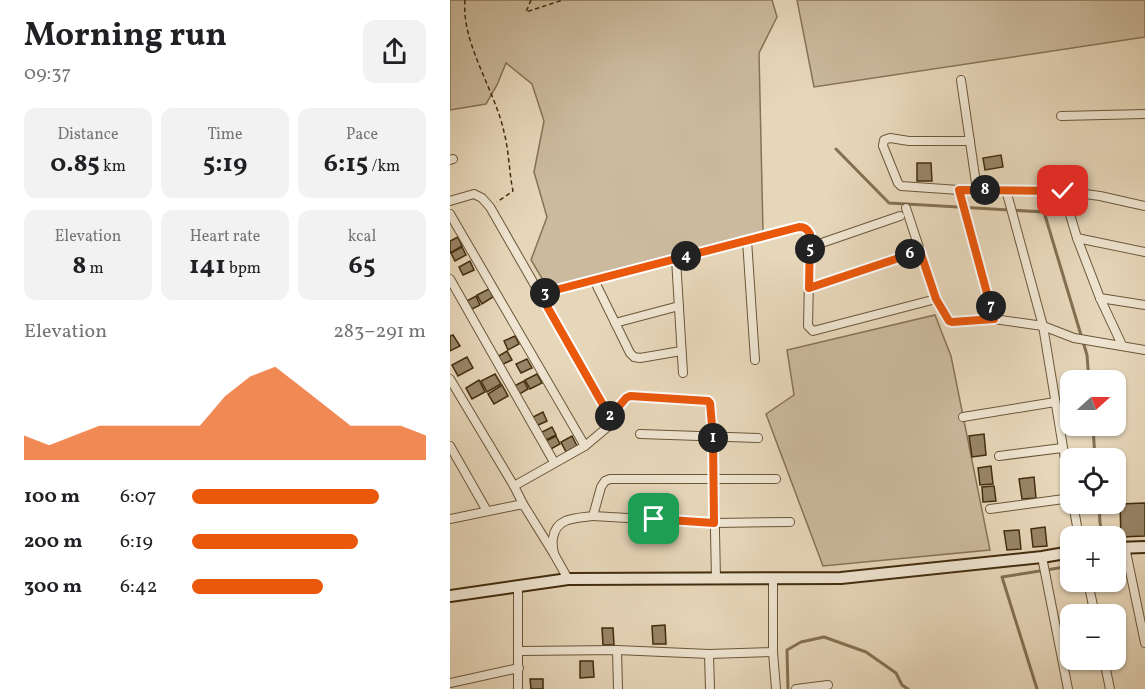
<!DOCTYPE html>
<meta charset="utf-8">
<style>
:root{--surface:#fff;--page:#f2f2f2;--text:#202124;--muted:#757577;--accent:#ea580c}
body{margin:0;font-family:Vollkorn,serif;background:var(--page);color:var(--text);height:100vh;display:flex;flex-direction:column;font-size:22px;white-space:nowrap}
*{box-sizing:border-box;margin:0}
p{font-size:20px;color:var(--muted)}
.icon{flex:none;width:33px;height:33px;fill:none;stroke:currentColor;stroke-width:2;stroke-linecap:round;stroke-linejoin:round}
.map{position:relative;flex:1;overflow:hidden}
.panel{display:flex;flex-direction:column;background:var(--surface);width:450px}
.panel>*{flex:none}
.needle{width:39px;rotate:69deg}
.fabs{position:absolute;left:610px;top:370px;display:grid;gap:12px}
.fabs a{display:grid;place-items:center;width:66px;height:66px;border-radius:12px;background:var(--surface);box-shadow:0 2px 4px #0004;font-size:30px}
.pin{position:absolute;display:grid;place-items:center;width:51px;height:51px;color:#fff;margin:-26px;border-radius:12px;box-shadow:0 3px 9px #0006}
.km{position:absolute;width:30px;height:30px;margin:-15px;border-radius:50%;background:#222;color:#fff;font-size:16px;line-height:30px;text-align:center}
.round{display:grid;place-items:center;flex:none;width:63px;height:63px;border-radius:12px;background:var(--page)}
.headline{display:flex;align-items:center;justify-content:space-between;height:102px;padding:0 24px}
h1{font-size:33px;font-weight:700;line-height:45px}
.stats{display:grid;grid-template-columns:repeat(3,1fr);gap:9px;height:102px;padding:6px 24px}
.stats div{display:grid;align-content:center;border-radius:12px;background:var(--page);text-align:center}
.stats b{font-size:26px;font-weight:700}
.stats small{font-size:16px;font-weight:400}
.stats p{font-size:16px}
.chart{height:168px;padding:12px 24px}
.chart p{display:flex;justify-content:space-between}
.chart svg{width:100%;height:108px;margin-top:6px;fill:var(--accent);opacity:.7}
ul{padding:0 24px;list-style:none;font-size:20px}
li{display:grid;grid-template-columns:96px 72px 1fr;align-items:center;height:45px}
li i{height:15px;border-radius:8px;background:var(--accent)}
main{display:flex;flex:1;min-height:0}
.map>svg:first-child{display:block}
.green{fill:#cbba9d;stroke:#867355;stroke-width:1.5}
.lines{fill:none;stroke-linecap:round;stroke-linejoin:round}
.stream{stroke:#837051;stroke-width:3}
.building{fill:#988567;stroke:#422c0d;stroke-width:1.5}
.minor-casing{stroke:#6b5738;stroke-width:10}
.secondary-casing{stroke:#422c0d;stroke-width:14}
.path{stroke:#422c0d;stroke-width:1.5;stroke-dasharray:4.5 3;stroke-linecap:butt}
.minor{stroke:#efe5d2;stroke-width:8}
.secondary{stroke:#efe5d2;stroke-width:10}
.route-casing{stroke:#fff;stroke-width:12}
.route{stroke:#ea580c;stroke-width:8}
</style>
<main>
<section class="panel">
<div class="headline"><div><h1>Morning run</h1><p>09:37</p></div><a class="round"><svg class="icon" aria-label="share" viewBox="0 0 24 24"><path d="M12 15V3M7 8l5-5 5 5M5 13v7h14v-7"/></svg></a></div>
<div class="stats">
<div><p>Distance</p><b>0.85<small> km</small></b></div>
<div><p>Time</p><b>5:19</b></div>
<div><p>Pace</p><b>6:15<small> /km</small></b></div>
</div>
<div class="stats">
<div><p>Elevation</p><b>8<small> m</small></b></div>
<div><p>Heart rate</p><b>141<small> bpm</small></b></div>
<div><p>kcal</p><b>65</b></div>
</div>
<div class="chart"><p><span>Elevation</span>283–291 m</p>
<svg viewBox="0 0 160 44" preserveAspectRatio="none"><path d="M0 44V34L10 38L20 34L30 30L40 30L50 30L60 30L70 30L80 18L90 10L100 6L110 14L120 22L130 30L140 30L150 30L160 34V44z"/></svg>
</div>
<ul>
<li><b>100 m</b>6:07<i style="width:80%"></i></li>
<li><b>200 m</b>6:19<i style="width:71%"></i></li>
<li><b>300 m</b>6:42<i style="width:56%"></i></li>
</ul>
</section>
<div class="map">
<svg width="695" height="689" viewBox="0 0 695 689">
<rect width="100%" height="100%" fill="#e7d7ba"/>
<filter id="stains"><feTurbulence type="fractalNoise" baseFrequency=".00333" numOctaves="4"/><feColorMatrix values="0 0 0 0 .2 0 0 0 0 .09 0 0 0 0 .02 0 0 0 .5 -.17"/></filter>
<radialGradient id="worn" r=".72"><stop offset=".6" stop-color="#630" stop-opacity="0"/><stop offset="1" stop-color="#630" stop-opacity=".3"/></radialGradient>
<!-- green -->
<g class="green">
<polygon points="0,0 322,0 327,17 309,53 313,231 97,287 81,260 97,217 84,172 94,121 82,84 56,63 47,85 36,104 0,110"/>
<polygon points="347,0 695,0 695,37 364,87"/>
<polygon points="485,315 501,356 540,550 373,566 316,414 344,395 337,350"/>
</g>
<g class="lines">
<!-- stream -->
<g class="stream">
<polyline points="386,149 439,203 594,212 637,355 639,381"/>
<polyline points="643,426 645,459"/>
<polyline points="649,504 650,523 653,537"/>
<polyline points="338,689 337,650 351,642 374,637 416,652 446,673 452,685 458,689"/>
<polyline points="587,689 552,577 621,566"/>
</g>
</g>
<!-- building -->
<g class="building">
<polygon points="551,155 553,167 535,170 533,158"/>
<polygon points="467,163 481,163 482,181 467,181"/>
<polygon points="8,237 12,246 0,253 0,241"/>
<polygon points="12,247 16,255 5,261 1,253"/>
<polygon points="20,261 24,270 13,275 9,267"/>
<polygon points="39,289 43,297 32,304 27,295"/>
<polygon points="26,296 30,305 20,310 15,302"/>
<polygon points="3,335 10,346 0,351 0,336"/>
<polygon points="65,336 69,344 58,350 54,341"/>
<polygon points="57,351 62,360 51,365 47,357"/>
<polygon points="17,357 23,368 8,376 2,365"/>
<polygon points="77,359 82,368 71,373 66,364"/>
<polygon points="45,374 51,384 37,392 31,381"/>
<polygon points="87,374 92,383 80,389 75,380"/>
<polygon points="29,380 35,392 22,399 16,388"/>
<polygon points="74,381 78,389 68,395 64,386"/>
<polygon points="52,385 58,396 44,404 38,394"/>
<polygon points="93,412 97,421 86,426 81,418"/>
<polygon points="102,427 106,435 94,441 90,433"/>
<polygon points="534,434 536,455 522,457 519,436"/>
<polygon points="106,436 110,444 99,450 94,442"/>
<polygon points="122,436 127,446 116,452 111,442"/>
<polygon points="541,466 543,484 530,485 528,468"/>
<polygon points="584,477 586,498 572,499 569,479"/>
<polygon points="544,486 546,501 533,502 532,487"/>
<polygon points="695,503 695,536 671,537 670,504"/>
<polygon points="595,527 597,546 583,547 581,529"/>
<polygon points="569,530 571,549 557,550 554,531"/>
<polygon points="215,625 216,644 203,644 202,626"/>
<polygon points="152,628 163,628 164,645 153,645"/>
<polygon points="130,661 143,661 144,677 130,678"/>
<polygon points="80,679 93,679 93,689 81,689"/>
</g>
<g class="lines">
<defs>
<g id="minor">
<polyline points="511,80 527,190"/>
<polyline points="611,116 695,114"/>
<polyline points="520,141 459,141 440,138 434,140 433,146 448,183 451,186 509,190 613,191 627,238 650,298 672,345"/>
<polyline points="0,160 3,159"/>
<polyline points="509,190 544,319"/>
<polyline points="556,190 593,326 621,496"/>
<polyline points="613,191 650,196 695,206"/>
<polyline points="0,201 24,194 32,198 40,207 162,420 160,425 135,446 64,486 73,504"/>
<polyline points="456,208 486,299"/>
<polyline points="0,214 135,446"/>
<polyline points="627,238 695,252"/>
<polyline points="297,240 305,360"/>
<polyline points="360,247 450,216"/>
<polyline points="226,259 233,373"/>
<polyline points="0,279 104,462"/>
<polyline points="144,280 180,353 184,357 190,358 231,351"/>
<polyline points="359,288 470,251"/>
<path d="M90 294 349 227C355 227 357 229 360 234L358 326 363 331 486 299 497 319 502 322 544 319 593 326 624 338 695 350"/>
<polyline points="650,298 695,305"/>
<polyline points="165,323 229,306"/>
<polyline points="0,379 64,486"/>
<polyline points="160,417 176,398 180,396 258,401 259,403 263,437 266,579"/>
<polyline points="513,417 605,402"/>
<polyline points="190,434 308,438"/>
<polyline points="0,446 37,511"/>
<polyline points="549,456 612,448"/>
<polyline points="623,504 629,537"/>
<polyline points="540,509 621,498"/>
<polyline points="143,516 264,523 340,522"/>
<polyline points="0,519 73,504 104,554 118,579"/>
<polyline points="675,547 695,643"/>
<path d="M104 554C103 549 102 543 103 538 106 517 127 518 143 516L151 487 155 481 160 479H326"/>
<polyline points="592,557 618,689"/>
<polyline points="638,582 645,615"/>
<polyline points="167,650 168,689"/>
<polyline points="69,651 167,650 259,654 323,652 323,579"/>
<polyline points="323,652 326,689"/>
<polyline points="259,654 260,689"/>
<polyline points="654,660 660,689"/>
<polyline points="0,683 69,668"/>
<polyline points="68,689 68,586"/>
<polyline points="346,689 378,685"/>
</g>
<g id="secondary">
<polyline points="666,548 695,547"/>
<polyline points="0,596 118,579 391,578 592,557 621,552"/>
</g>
</defs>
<!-- minor casing -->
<use href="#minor" class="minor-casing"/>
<!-- secondary casing -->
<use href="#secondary" class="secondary-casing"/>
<!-- path -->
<g class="path">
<path d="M15 0C11 43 45 90 54 132 59 151 59 172 63 191L47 202"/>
<polyline points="81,0 76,12 113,0"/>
</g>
<!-- minor -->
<use href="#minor" class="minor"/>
<!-- secondary -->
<use href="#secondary" class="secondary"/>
</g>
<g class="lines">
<defs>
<path id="route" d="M204 519 264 523 263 437 260 403 258 401 180 396 176 398 160 417 90 294 349 227C355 227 357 229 360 234L359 288 470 251 486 299 499 321 502 322 544 319 509 190 613 191"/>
</defs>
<!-- route casing -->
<use href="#route" class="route-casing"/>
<!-- route -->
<use href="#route" class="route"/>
</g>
<rect width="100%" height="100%" filter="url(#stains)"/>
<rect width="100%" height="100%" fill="url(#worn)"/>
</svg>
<div class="fabs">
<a><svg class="needle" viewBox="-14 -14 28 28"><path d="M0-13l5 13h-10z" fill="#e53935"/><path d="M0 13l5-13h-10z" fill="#757577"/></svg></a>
<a><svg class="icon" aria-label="locate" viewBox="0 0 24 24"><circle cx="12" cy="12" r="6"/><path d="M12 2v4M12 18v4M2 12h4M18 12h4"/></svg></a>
<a>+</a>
<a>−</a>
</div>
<div class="pin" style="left:204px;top:519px;background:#1e9e55"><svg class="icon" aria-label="arrive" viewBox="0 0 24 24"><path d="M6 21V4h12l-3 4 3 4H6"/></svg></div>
<div class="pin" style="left:613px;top:191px;background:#d93025"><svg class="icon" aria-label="check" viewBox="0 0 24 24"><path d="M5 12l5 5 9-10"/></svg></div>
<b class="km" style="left:263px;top:438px">1</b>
<b class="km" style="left:160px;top:416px">2</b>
<b class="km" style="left:95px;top:293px">3</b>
<b class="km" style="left:236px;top:256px">4</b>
<b class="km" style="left:360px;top:249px">5</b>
<b class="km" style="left:460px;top:254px">6</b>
<b class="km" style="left:541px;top:306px">7</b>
<b class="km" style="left:535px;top:190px">8</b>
</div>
</main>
